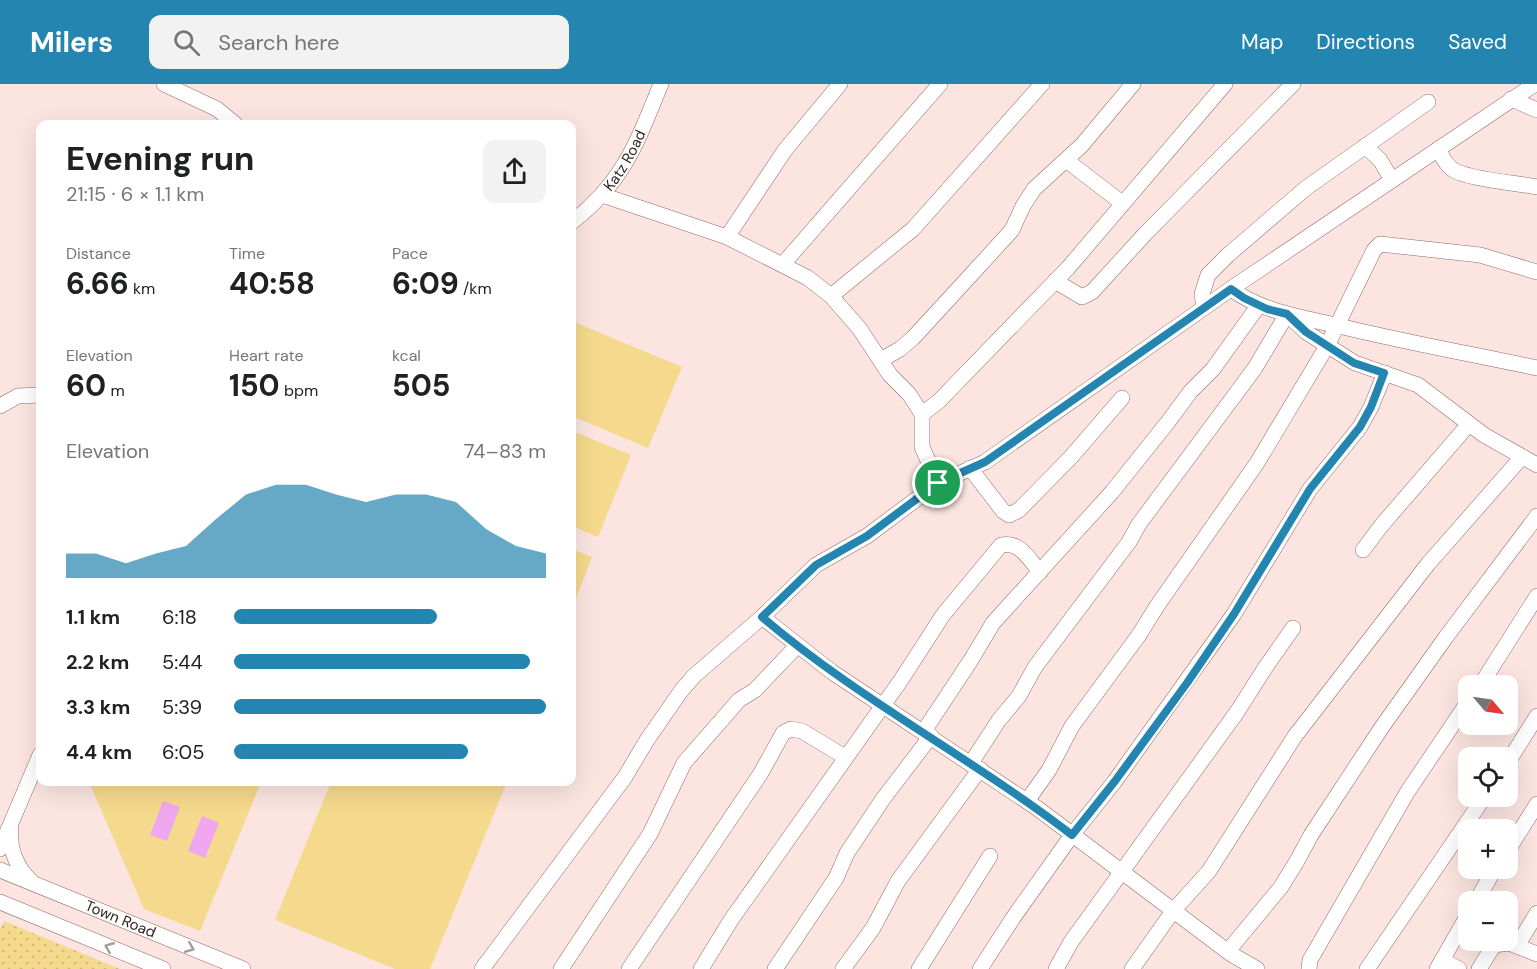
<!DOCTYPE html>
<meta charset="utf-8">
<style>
:root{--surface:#fff;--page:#f2f2f2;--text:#202124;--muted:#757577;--accent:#2485b0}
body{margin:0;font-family:"DM Sans",sans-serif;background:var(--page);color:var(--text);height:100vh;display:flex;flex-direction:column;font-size:22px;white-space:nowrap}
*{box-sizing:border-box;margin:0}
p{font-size:20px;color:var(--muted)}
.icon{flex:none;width:33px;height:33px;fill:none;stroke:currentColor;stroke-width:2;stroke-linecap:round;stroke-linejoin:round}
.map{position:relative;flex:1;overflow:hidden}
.sheet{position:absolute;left:36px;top:36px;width:540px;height:666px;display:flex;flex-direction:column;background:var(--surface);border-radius:12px;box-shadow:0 6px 24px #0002}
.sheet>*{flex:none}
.needle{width:39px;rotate:119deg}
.controls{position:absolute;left:1458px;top:591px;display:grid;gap:12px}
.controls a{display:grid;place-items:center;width:60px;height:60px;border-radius:12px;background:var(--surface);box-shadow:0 6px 24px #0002;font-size:30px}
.pin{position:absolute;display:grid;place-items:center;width:51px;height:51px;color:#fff;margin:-26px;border:3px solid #fff;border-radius:50%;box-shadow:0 2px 6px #0007}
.round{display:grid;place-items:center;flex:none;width:63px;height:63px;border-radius:12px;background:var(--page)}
.summary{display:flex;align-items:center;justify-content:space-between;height:102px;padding:0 30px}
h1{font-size:33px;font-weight:700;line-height:45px}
.figures{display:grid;grid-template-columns:repeat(3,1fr);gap:9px;height:102px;padding:6px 30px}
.figures div{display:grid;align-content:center}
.figures b{font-size:30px;font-weight:700}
.figures small{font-size:16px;font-weight:400}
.figures p{font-size:16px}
.chart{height:168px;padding:12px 30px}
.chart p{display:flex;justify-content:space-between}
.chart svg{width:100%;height:108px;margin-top:6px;fill:var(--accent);opacity:.7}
ul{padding:0 30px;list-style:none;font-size:20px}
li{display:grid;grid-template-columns:96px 72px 1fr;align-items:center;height:45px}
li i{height:15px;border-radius:8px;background:var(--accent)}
header{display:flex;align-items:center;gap:36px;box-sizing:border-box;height:84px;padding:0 30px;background:var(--accent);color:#fff}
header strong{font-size:28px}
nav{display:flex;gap:33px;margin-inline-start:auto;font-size:21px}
.search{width:420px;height:54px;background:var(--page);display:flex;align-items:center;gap:15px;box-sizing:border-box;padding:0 21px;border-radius:12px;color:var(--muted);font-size:22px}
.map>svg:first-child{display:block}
.park{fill:url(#park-dots)}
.pitch{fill:#f5d98c}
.water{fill:#efa8f0}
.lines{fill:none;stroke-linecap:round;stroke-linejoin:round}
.minor-casing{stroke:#8d6c67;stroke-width:16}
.minor{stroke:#fff;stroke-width:15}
.oneway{stroke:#a29c9b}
.route-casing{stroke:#fff;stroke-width:12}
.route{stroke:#2485b0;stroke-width:8}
.labels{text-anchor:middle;stroke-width:4.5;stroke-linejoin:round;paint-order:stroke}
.street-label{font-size:15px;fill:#312321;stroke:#fef6f5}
</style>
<header>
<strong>Milers</strong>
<div class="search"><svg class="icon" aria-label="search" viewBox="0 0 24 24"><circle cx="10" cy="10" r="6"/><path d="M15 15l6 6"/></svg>Search here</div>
<nav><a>Map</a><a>Directions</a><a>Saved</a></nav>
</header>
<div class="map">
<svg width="1537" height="885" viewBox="0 0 1537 885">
<defs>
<pattern id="park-dots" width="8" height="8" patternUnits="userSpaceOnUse" patternTransform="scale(1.5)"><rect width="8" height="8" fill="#f5d98c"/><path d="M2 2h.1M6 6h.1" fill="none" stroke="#d2ba78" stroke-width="1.8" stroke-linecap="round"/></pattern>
</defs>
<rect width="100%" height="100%" fill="#fce5e1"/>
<!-- park -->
<polygon class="park" points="4,837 120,885 0,885 0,846"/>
<!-- pitch -->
<g class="pitch">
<polygon points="572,237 682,283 648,364 572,332"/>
<polygon points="572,347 631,371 598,453 572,442"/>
<polygon points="572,465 592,473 572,524"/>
<polygon points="89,698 261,698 200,847 144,825"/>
<polygon points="331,698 507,698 430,885 395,885 275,836"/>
</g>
<!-- water -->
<g class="water">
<polygon points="163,717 180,723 167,757 150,751"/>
<polygon points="202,732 219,739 205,774 188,767"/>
</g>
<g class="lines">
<defs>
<g id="minor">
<polyline points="164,0 217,25 235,40"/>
<polyline points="1511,15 1537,26"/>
<polyline points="1365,62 1380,76 1392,96"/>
<path d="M1438 65C1442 72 1445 80 1452 85 1465 95 1517 99 1537 103"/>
<polyline points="1066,76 1122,119"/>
<polyline points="602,111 727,153 808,194 831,212 859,244 890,291 909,310 922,330 922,363 938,399"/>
<path id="s1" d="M572 138C624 98 637 58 661 0"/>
<polyline points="727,153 785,66 840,0"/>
<polyline points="783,180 940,0"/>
<polyline points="1055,197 1082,213 1092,208 1145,150 1293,0"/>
<path d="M1231 205C1263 228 1301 233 1339 242 1404 258 1471 270 1537 284"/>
<polyline points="831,212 913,145 1042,0"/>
<polyline points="1204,223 1202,210 1208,191 1228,171 1306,104 1428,18"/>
<polyline points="881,276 900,265 913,254 970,192 1012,146 1023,122 1034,105 1082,61 1133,0"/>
<polyline points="0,322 18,312 40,311"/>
<polyline points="922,330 939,317 1068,184 1225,0"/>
<polyline points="970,384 1003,427 1009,431 1019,426 1071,373 1122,314"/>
<polyline points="1363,466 1381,442 1469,340"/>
<polyline points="762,533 832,588 1037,724 1231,870 1257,885"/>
<polyline points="1480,602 1537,512"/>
<polyline points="924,647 971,576 993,539 1112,408 1168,338 1191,307 1213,285 1259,221"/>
<polyline points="1508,678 1537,632"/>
<polyline points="971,679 999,636 1019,612 1035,583 1129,458 1139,440 1255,284 1287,230 1306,248 1355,279 1418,301 1484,351 1537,381"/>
<polyline points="1027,717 1049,686 1072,642 1139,551 1157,522 1257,379 1327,262 1374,166 1380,160 1480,171 1537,188"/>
<path d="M11 746C9 765 17 784 31 797"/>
<polyline points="0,765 40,671"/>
<polyline points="1508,766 1537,720"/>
<path id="s2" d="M0 786 243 885"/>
<polyline points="0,818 163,885"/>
<polyline points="1476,818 1495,784"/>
<polyline points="1517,862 1537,829"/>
<polyline points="1228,867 1281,803 1297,777 1311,751 1382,643 1446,553 1537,432"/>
<polyline points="1442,876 1459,885"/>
<polyline points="482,885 625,693 647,656 681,607 694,592 762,533 816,481 867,452 938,399 985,378 1235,202 1535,0"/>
<polyline points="561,885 650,750 684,679 739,616 755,606 797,562"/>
<polyline points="629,885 761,689 783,649 791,645 802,647 845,673"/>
<path d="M701 885 731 836 901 596 943 531 1001 461C1020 457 1029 475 1040 488"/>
<polyline points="775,885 836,794 847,769 883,715 931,652"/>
<polyline points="843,885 873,844 898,797 980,685"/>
<polyline points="919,885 990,772"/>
<polyline points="980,885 1013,834 1072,751 1115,697 1234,530 1310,405 1360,343 1371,323 1385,289"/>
<polyline points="1056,885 1071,858 1237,628 1265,584 1293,544"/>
<polyline points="1132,885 1173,827 1209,787 1295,652 1428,480 1522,373"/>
<polyline points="1309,885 1310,876 1408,707 1468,618"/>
<polyline points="1367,885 1485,712"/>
<polyline points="1437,885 1468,831"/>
<polyline points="1479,885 1494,861 1509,859 1537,870"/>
</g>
</defs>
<!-- minor casing -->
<use href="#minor" class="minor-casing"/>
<!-- minor -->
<use href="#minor" class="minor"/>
</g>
<!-- one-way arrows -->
<defs><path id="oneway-chevron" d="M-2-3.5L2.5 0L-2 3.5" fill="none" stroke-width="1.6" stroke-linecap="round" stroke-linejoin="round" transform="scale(1.5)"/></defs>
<g class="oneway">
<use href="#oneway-chevron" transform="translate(109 863) rotate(-158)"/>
<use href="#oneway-chevron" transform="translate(190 864) rotate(22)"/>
</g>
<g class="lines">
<defs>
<path id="route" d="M1231 205 1244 214 1267 225 1287 230 1306 248 1354 279 1384 289 1371 323 1360 343 1310 405 1234 530 1187 599 1115 697 1072 751C972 674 858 615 762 533L816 481 867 452 938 399 985 378Z"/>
</defs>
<!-- route casing -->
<use href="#route" class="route-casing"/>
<!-- route -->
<use href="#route" class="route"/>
</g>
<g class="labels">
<!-- street labels -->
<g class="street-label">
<text dy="5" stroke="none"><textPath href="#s1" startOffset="82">Katz Road</textPath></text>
<text dy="5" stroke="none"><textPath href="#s2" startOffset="130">Town Road</textPath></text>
</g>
</g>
</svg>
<div class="controls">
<a><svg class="needle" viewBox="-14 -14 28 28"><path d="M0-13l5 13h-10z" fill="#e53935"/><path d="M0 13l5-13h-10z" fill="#757577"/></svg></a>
<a><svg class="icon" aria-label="locate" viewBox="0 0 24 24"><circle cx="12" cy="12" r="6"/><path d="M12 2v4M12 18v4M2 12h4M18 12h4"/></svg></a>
<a>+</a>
<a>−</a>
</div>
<div class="pin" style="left:938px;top:399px;background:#1e9e55"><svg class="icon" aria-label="arrive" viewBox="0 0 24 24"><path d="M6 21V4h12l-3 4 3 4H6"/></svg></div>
<section class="sheet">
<div class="summary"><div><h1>Evening run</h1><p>21:15 · 6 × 1.1 km</p></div><a class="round"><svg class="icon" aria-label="share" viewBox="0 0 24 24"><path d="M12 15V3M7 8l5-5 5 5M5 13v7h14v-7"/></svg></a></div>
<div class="figures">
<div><p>Distance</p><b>6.66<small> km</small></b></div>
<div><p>Time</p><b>40:58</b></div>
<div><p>Pace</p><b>6:09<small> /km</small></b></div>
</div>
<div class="figures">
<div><p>Elevation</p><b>60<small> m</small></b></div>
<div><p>Heart rate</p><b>150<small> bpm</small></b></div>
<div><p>kcal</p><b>505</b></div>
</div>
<div class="chart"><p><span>Elevation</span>74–83 m</p>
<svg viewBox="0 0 160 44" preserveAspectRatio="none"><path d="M0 44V34L10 34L20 38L30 34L40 31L50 20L60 10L70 6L80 6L90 10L100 13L110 10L120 10L130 13L140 24L150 31L160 34V44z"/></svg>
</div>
<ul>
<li><b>1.1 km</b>6:18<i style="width:65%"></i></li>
<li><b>2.2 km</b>5:44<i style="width:95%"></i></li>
<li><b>3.3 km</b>5:39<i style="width:100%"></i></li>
<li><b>4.4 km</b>6:05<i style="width:75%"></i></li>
</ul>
</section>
</div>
